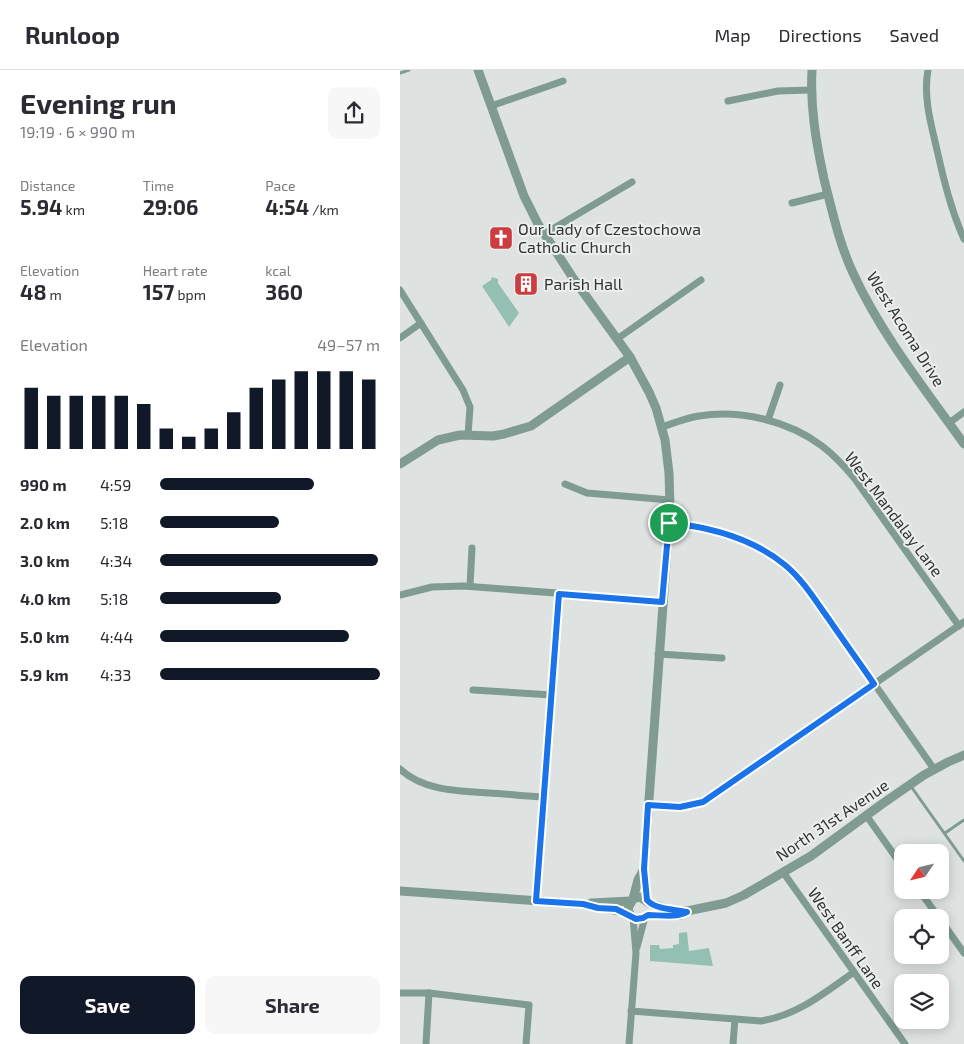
<!DOCTYPE html>
<meta charset="utf-8">
<style>
:root{--surface:#fff;--page:#f7f7f7;--text:#2b2b33;--muted:#7c7c81;--line:#e1e1e2;--accent:#111827}
body{margin:0;font-family:"Exo 2",sans-serif;background:var(--page);color:var(--text);height:100vh;display:flex;flex-direction:column;font-size:19px;white-space:nowrap}
*{box-sizing:border-box;margin:0}
p{font-size:16px;color:var(--muted)}
.icon{flex:none;width:28px;height:28px;fill:none;stroke:currentColor;stroke-width:2;stroke-linecap:round;stroke-linejoin:round}
.map{position:relative;flex:1;overflow:hidden}
.panel{display:flex;flex-direction:column;background:var(--surface);width:400px}
.panel>*{flex:none}
.needle{width:32px;rotate:235deg}
.tools{position:absolute;left:494px;top:774px;display:grid;gap:10px}
.tools a{display:grid;place-items:center;width:55px;height:55px;border-radius:10px;background:var(--surface);box-shadow:0 2px 12px #0003;font-size:25px}
.pin{position:absolute;display:grid;place-items:center;width:42px;height:42px;color:#fff;margin:-21px;border:2px solid #fff;border-radius:50%;box-shadow:0 1px 5px #0007}
.round{display:grid;place-items:center;flex:none;width:52px;height:52px;border-radius:10px;background:var(--page)}
.head{display:flex;align-items:center;justify-content:space-between;height:85px;padding:0 20px}
h1{font-size:28px;font-weight:700;line-height:38px}
.figures{display:grid;grid-template-columns:repeat(3,1fr);gap:8px;height:85px;padding:5px 20px}
.figures div{display:grid;align-content:center}
.figures b{font-size:21px;font-weight:700}
.figures small{font-size:14px;font-weight:400}
.figures p{font-size:14px}
.chart{height:140px;padding:10px 20px}
.chart p{display:flex;justify-content:space-between}
.chart svg{width:100%;height:90px;margin-top:5px;stroke:var(--accent);stroke-width:6}
.cta{display:flex;gap:10px;margin-top:auto;padding:10px 20px}
.cta a{flex:1;height:58px;border-radius:10px;background:var(--accent);color:#fff;font-size:20px;font-weight:700;line-height:58px;text-align:center}
.cta a+a{background:var(--page);color:var(--text)}
ul{padding:0 20px;list-style:none;font-size:16px}
li{display:grid;grid-template-columns:80px 60px 1fr;align-items:center;height:38px}
li i{height:12px;border-radius:6px;background:var(--accent)}
header{display:flex;align-items:center;gap:30px;box-sizing:border-box;height:70px;padding:0 25px;background:var(--surface);border-bottom:1px solid var(--line)}
header strong{font-size:24px}
nav{display:flex;gap:28px;margin-inline-start:auto;font-size:18px}
main{display:flex;flex:1;min-height:0}
.map>svg:first-child{display:block}
.green{fill:#94c0b3}
.lines{fill:none;stroke-linecap:round;stroke-linejoin:round}
.service{stroke:#7f9b92;stroke-width:3}
.minor{stroke:#7f9b92;stroke-width:7}
.tertiary{stroke:#7f9b92;stroke-width:9}
.route-casing{stroke:#fff;stroke-width:10}
.route{stroke:#1a73e8;stroke-width:6}
.labels{text-anchor:middle;stroke-width:4;stroke-linejoin:round;paint-order:stroke}
.poi-label{font-size:16px;fill:#323333;stroke:#ebefee;text-anchor:start}
.street-label{font-size:16px;fill:#323333;stroke:#ebefee}
</style>
<header>
<strong>Runloop</strong>
<nav><a>Map</a><a>Directions</a><a>Saved</a></nav>
</header>
<main>
<section class="panel">
<div class="head"><div><h1>Evening run</h1><p>19:19 · 6 × 990 m</p></div><a class="round"><svg class="icon" aria-label="share" viewBox="0 0 24 24"><path d="M12 15V3M7 8l5-5 5 5M5 13v7h14v-7"/></svg></a></div>
<div class="figures">
<div><p>Distance</p><b>5.94<small> km</small></b></div>
<div><p>Time</p><b>29:06</b></div>
<div><p>Pace</p><b>4:54<small> /km</small></b></div>
</div>
<div class="figures">
<div><p>Elevation</p><b>48<small> m</small></b></div>
<div><p>Heart rate</p><b>157<small> bpm</small></b></div>
<div><p>kcal</p><b>360</b></div>
</div>
<div class="chart"><p><span>Elevation</span>49–57 m</p>
<svg viewBox="0 0 160 44" preserveAspectRatio="none"><path d="M5 44V14M15 44V18M25 44V18M35 44V18M45 44V18M55 44V22M65 44V34M75 44V38M85 44V34M95 44V26M105 44V14M115 44V10M125 44V6M135 44V6M145 44V6M155 44V10"/></svg>
</div>
<ul>
<li><b>990 m</b>4:59<i style="width:70%"></i></li>
<li><b>2.0 km</b>5:18<i style="width:54%"></i></li>
<li><b>3.0 km</b>4:34<i style="width:99%"></i></li>
<li><b>4.0 km</b>5:18<i style="width:55%"></i></li>
<li><b>5.0 km</b>4:44<i style="width:86%"></i></li>
<li><b>5.9 km</b>4:33<i style="width:100%"></i></li>
</ul>
<div class="cta"><a>Save</a><a>Share</a></div>
</section>
<div class="map">
<svg width="564" height="974" viewBox="0 0 564 974">
<rect width="100%" height="100%" fill="#dee2e1"/>
<!-- green -->
<g class="green">
<polygon points="92,207 98,209 98,213 119,243 109,257 82,216 91,210"/>
<polygon points="287,862 289,881 309,878 313,896 250,891 250,875 259,875 260,879 273,878 273,875 279,874 279,863"/>
</g>
<g class="lines">
<!-- service -->
<g class="service">
<polyline points="0,3 9,0"/>
<polyline points="510,715 564,791"/>
<polyline points="545,763 564,750"/>
</g>
<!-- minor -->
<g class="minor">
<path d="M528 0C523 27 531 54 537 80 544 111 551 140 564 169"/>
<polyline points="328,31 378,21 411,20"/>
<polyline points="91,36 163,11"/>
<polyline points="392,133 428,124"/>
<polyline points="144,164 232,112"/>
<polyline points="0,220 63,320 70,337 68,365"/>
<polyline points="0,268 21,253"/>
<polyline points="217,269 301,210"/>
<polyline points="368,350 380,315"/>
<polyline points="549,353 564,342"/>
<path d="M262 357C274 353 286 348 299 346 340 339 389 351 422 376 434 385 445 397 455 409L559 556"/>
<polyline points="165,414 187,423 270,430"/>
<path d="M269 453C327 458 373 476 410 522L534 699"/>
<polyline points="70,516 72,478"/>
<polyline points="0,525 32,517 63,516 263,531"/>
<polyline points="258,584 322,588"/>
<polyline points="73,620 152,625"/>
<path d="M0 699C24 721 58 721 89 723 107 724 125 726 144 727"/>
<polyline points="248,735 280,737 303,732 564,552"/>
<polyline points="466,745 502,796"/>
<polyline points="383,802 505,974"/>
<polyline points="519,820 539,848"/>
<polyline points="136,831 159,524"/>
<polyline points="540,849 564,883"/>
<polyline points="237,877 245,847"/>
<polyline points="0,923 29,923 129,935 126,974"/>
<path d="M231 941 361 951C398 945 424 923 454 902"/>
<polyline points="26,974 29,923"/>
<polyline points="229,974 236,883 233,847"/>
<polyline points="333,974 335,949"/>
</g>
<!-- tertiary -->
<g class="tertiary">
<polyline points="78,0 124,126 138,154 173,208 230,287 249,322 256,338 265,370 269,403 270,438 244,799 247,830"/>
<path d="M412 0C410 37 416 72 424 109 432 140 439 173 453 203 481 264 525 319 564 374"/>
<polyline points="0,394 38,370 60,365 93,366 104,364 131,356 230,287"/>
<path d="M0 821 183 834C200 838 214 838 230 845"/>
<polyline points="233,829 238,810 244,799"/>
<polyline points="191,833 230,831"/>
<path d="M287 841 270 840 249 833 240 827 233 829 228 838C230 849 239 852 248 845L269 846 281 845 287 841 326 833 344 825 411 786 482 734 524 705 548 692 564 685"/>
</g>
</g>
<g class="lines">
<defs>
<path id="route" d="M269 453C311 457 352 468 385 495 403 510 415 530 428 548 443 570 459 592 474 614L303 732 280 737 248 735 244 799 247 830C256 840 274 839 287 842 275 848 261 845 248 845L243 848 236 849 216 839 198 838 183 834 136 831 159 524 262 532Z"/>
</defs>
<!-- route casing -->
<use href="#route" class="route-casing"/>
<!-- route -->
<use href="#route" class="route"/>
</g>
<!-- icons -->
<defs>
<symbol id="church-square" viewBox="-11 -11 22 22"><rect x="-9" y="-9" width="18" height="18" rx="4" fill="#cc3d3f" stroke="#ebefee"/><path d="M-1.2-6h2.4v3.5h3.3v2.4h-3.3V6h-2.4V-.1h-3.3v-2.4h3.3Z" fill="#fff"/></symbol>
<symbol id="building-square" viewBox="-11 -11 22 22"><rect x="-9" y="-9" width="18" height="18" rx="4" fill="#cc3d3f" stroke="#ebefee"/><path d="M-4-6H4V6H1V3H-1V6H-4ZM-2.5-4.3h1.7v1.8h-1.7ZM.8-4.3h1.7v1.8H.8ZM-2.5-1h1.7V.8h-1.7ZM.8-1h1.7V.8H.8Z" fill="#fff"/></symbol>
</defs>
<g fill-rule="evenodd">
<use href="#church-square" x="87" y="154" width="28" height="28"/>
<use href="#building-square" x="112" y="200" width="28" height="28"/>
</g>
<g class="labels">
<!-- poi labels -->
<g class="poi-label">
<text x="118" y="165">Our Lady of Czestochowa<tspan x="118" dy="18">Catholic Church</tspan></text>
<text x="144" y="220">Parish Hall</text>
</g>
<!-- street labels -->
<g class="street-label">
<text transform="translate(506 259) rotate(58)" y="6">West Acoma Drive</text>
<text transform="translate(494 444) rotate(53)" y="6">West Mandalay Lane</text>
<text transform="translate(432 750) rotate(-34)" y="6">North 31st Avenue</text>
<text transform="translate(446 868) rotate(55)" y="6">West Banff Lane</text>
</g>
</g>
</svg>
<div class="tools">
<a><svg class="needle" viewBox="-14 -14 28 28"><path d="M0-13l5 13h-10z" fill="#e53935"/><path d="M0 13l5-13h-10z" fill="#7c7c81"/></svg></a>
<a><svg class="icon" aria-label="locate" viewBox="0 0 24 24"><circle cx="12" cy="12" r="6"/><path d="M12 2v4M12 18v4M2 12h4M18 12h4"/></svg></a>
<a><svg class="icon" aria-label="layers" viewBox="0 0 24 24"><path d="M12 4l9 5-9 5-9-5zM3 14l9 5 9-5"/></svg></a>
</div>
<div class="pin" style="left:269px;top:453px;background:#1e9e55"><svg class="icon" aria-label="arrive" viewBox="0 0 24 24"><path d="M6 21V4h12l-3 4 3 4H6"/></svg></div>
</div>
</main>
